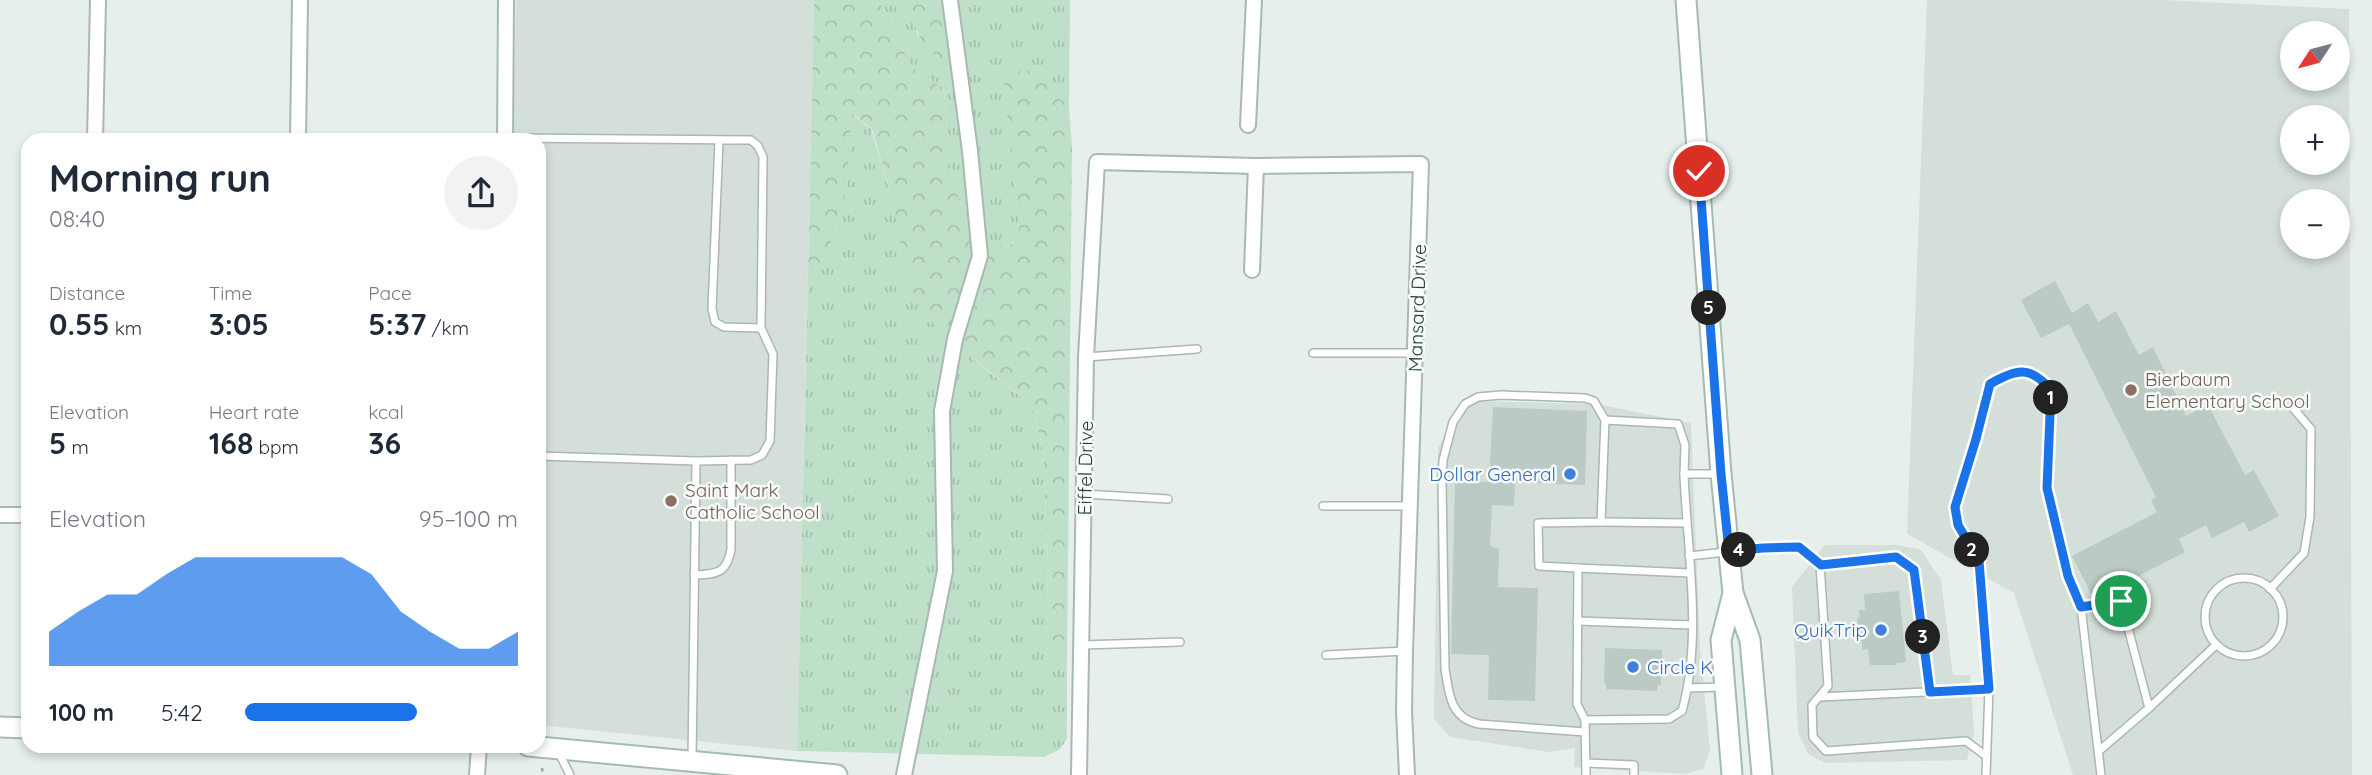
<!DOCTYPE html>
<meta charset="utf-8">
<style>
:root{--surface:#fff;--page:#f2f2f3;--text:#1f2937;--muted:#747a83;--accent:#1a73e8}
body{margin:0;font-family:Quicksand,sans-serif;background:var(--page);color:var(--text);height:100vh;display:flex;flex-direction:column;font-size:26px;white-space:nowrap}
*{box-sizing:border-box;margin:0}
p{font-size:23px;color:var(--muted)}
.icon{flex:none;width:38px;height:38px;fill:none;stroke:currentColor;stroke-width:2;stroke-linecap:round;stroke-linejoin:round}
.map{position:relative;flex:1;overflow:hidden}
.sheet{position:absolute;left:21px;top:133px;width:525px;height:620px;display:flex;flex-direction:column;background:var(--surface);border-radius:21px;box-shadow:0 4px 10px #0003}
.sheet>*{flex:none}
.needle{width:46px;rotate:234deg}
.controls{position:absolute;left:2280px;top:21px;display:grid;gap:14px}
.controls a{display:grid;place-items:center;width:70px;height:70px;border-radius:50%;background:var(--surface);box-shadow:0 4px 10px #0003;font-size:35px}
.pin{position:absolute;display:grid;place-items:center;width:60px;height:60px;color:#fff;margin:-30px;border:4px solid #fff;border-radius:50%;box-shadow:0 2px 7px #0007}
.km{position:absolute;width:35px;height:35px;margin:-18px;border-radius:50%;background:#222;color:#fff;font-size:19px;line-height:35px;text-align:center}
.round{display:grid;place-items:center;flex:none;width:74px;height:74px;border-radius:37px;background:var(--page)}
.head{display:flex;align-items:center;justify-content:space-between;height:119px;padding:0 28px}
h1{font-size:38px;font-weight:800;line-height:52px}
.stats{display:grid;grid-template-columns:repeat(3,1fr);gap:10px;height:119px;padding:7px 28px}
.stats div{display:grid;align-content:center}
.stats b{font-size:30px;font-weight:800}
.stats small{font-size:19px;font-weight:400}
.stats p{font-size:19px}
.chart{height:196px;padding:14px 28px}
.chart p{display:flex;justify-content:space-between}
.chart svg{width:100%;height:126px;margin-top:7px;fill:var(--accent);opacity:.7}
ul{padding:0 28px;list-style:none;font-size:23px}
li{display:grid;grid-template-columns:112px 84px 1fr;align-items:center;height:52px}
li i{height:18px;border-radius:9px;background:var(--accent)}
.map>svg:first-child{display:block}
.built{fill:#d4dfda;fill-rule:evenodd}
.grass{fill:url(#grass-tufts)}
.forest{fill:url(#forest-crowns)}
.building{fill:#bbcac4}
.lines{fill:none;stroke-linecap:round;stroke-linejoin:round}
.lane-casing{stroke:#a8b8b2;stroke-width:10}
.street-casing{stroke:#a8b8b2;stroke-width:18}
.secondary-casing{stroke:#a4bbb3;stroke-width:23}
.path{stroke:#86b3a5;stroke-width:2.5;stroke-dasharray:3.5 5;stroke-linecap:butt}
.lane{stroke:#fff;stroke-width:7}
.street{stroke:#fff;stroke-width:14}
.secondary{stroke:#fff;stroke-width:19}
.route-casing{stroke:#fff;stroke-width:14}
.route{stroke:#1a73e8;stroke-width:9}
.education-dot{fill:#8d6e63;stroke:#f7fbf9;stroke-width:2.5}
.shop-dot{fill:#3f7fe0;stroke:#f7fbf9;stroke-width:2.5}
.labels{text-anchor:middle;stroke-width:5;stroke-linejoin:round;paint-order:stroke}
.street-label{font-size:19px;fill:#24423a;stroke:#f7fbf9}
.education-label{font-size:19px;fill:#785e54;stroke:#f7fbf9;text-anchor:start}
.shop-label{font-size:19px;fill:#366cbe;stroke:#f7fbf9;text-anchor:end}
</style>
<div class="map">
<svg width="2372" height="775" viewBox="0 0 2372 775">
<defs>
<pattern id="grass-tufts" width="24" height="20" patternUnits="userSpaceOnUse" patternTransform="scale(1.75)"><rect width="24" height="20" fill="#bfe0c8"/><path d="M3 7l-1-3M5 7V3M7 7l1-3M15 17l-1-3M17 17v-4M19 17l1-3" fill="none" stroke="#a4c1ad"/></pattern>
<pattern id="forest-crowns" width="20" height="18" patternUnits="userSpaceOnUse" patternTransform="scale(1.75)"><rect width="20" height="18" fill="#bfe0c8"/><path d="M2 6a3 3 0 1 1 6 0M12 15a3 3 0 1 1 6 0" fill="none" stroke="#a4c1ad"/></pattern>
</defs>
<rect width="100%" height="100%" fill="#e6efeb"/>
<!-- built -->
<g class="built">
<polygon points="516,0 814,0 797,751 539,725 539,140 513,140"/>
<path d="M1927 0H2161L2349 9 2352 775H2073L2014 593 1907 534ZM2292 33H2338V79H2292ZM2292 117H2338V163H2292ZM2292 201H2338V247H2292Z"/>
<polygon points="1474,401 1596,404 1691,423 1700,648 1710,751 1703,769 1685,774 1574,767 1575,748 1549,752 1450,737 1434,719 1438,448 1454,417"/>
<polygon points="1825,545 1895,545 1920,549 1941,580 1953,675 1970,675 1974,733 1967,760 1825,763 1808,754 1798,732 1792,587"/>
</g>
<!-- grass -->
<g class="grass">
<path d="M876 0H909L918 36 957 0H1070L1069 108 1056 94 1040 71 1005 84 1019 231 1009 248C1003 246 994 244 989 240 944 208 949 139 944 89L909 65 891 17Z"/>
<polygon points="851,113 871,129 892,199 974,360 1031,404 1043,449 1048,564 1046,647 1067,671 1067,739 1059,750 1044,757 797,751 808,276 828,253 847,189"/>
</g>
<!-- forest -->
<g class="forest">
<path d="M814 0H876L891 17 909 65 944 89C949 139 944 207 989 240 994 244 1003 246 1009 248L1019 230 1004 83 1021 70 1041 71 1056 94 1069 108 1072 146 1067 671 1046 647 1048 564 1043 449 1031 404 939 332 908 283 892 199 872 129 852 113 847 189 828 253 808 276Z"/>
<path d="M909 0H957L954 52 948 64C919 48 916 30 909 0Z"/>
</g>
<!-- building -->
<g class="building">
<polygon points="2055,281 2072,313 2088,303 2098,322 2116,311 2139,355 2153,347 2186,416 2208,405 2245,475 2254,470 2279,516 2249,532 2244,522 2212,538 2206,525 2179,539 2185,552 2094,599 2072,556 2157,512 2151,501 2156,497 2069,324 2041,338 2021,300"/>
<polygon points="1493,407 1587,411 1585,485 1515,482 1514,506 1492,505 1490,546 1499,549 1498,587 1538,588 1535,701 1488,700 1489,655 1451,654 1455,481 1489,482"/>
<polygon points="1899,591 1906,662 1896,663 1896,665 1870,665 1868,649 1862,650 1862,642 1860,642 1857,618 1860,618 1859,610 1865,610 1864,594"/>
<polygon points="1605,648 1662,650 1661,685 1658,685 1657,691 1606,689 1606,683 1604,683"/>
</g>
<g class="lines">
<defs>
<g id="lane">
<polyline points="505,138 751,140 758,146 763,157 761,328 724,327 715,322 712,309 719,140"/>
<polyline points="1313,353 1416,353"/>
<polyline points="1086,357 1197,349"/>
<polyline points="539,456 696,461"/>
<polyline points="1084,494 1168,499"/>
<polyline points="1323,506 1410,506"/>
<polyline points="1601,522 1686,523"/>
<polyline points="1689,556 1763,548 1799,547 1820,565 1828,686 1812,705 1813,737 1826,751 1966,741 1986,756"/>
<polyline points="1820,565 1896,557 1914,570 1930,692"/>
<polyline points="1578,568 1539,566 1538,523 1601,522 1605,420 1678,424 1685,445 1684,474"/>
<path d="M694 575C716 574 727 574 731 549V460"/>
<circle cx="2244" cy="617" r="39"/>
<polyline points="2270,589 2304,553 2310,517 2311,429 2293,408"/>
<polyline points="1577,621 1692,625"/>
<polyline points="1082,645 1180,642"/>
<polyline points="1326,655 1405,651"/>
<polyline points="1688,688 1723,687"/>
<polyline points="1820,697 1989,689"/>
<path d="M1585 720 1669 719 1682 711C1703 636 1687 551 1684 474H1720"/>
<path d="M1585 732 1479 724C1450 718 1449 694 1445 669L1442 482 1443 460 1453 422 1465 404 1478 397 1501 395 1585 398 1594 401 1605 420"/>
<polyline points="2100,750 2149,708"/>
<polyline points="558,751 570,775"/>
<polyline points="692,761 696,461 751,460 762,455 770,441 773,354 761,328"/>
<polyline points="1586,763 1634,765 1634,775"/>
<polyline points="1586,775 1585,720 1577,704 1578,568 1690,573"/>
<path d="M1986 775 1989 689 1979 561 1958 525 1955 507 1976 439 1991 384C2016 369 2030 365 2051 390L2047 488 2068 576 2081 607"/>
<polyline points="2101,775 2081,607 2121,601 2149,708 2216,645"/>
</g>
<g id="street">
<polyline points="1248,125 1254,0"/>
<polyline points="95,140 98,0"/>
<polyline points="298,140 300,0"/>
<polyline points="505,140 506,0"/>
<polyline points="1252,270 1256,166"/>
<polyline points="0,515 28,515"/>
<polyline points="477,775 479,746"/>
<polyline points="904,775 945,571 942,411 955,339 980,256 970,151 950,0"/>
<polyline points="1079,775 1086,357 1097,162 1256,166 1421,164 1405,651 1404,711 1407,775"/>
</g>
<g id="secondary">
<polyline points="1686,0 1721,474 1733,593 1750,640 1762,775"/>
<polyline points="0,727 28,728"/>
<polyline points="528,746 837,775"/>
<polyline points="1732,775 1721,640 1733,593"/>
</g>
</defs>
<!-- lane casing -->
<use href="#lane" class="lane-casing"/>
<!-- street casing -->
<use href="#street" class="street-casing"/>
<!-- secondary casing -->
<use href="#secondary" class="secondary-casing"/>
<!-- path -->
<polyline class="path" points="542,768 543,775"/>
<!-- lane -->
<use href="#lane" class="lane"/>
<!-- street -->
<use href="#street" class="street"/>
<!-- secondary -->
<use href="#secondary" class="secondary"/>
</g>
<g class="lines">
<defs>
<path id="route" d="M1699 171 1721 474 1729 551 1763 548 1799 547 1821 565 1896 557 1914 570 1930 692 1989 689 1979 561 1958 525 1955 507 1976 439 1990 384C2016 369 2030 365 2051 390L2047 488 2068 576 2081 607 2121 601"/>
</defs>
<!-- route casing -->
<use href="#route" class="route-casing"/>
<!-- route -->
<use href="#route" class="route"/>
</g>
<!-- markers -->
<g class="education-dot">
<circle cx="2131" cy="390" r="7"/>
<circle cx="671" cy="501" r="7"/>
</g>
<g class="shop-dot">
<circle cx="1570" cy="474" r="7"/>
<circle cx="1881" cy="630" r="7"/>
<circle cx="1633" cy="667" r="7"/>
</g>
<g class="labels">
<!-- street labels -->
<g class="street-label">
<text transform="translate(1417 308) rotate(-88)" y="7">Mansard Drive</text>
<text transform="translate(1085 468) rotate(-89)" y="7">Eiffel Drive</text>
</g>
<!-- education labels -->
<g class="education-label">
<text x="2145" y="386">Bierbaum<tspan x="2145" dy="22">Elementary School</tspan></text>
<text x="685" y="497">Saint Mark<tspan x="685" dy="22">Catholic School</tspan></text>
</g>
<!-- shop labels -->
<g class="shop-label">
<text x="1556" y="481">Dollar General</text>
<text x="1867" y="637">QuikTrip</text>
<text x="1647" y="674" text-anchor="start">Circle K</text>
</g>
</g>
</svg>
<div class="controls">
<a><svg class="needle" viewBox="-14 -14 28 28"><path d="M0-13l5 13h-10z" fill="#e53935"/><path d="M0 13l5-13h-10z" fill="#747a83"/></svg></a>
<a>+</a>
<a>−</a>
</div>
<div class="pin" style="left:2121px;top:601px;background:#1e9e55"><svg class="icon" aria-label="arrive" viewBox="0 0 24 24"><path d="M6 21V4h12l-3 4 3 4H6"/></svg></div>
<div class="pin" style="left:1699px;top:171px;background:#d93025"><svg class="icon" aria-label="check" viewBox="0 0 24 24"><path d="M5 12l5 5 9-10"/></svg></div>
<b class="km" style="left:2051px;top:398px">1</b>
<b class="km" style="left:1972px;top:550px">2</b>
<b class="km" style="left:1923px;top:637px">3</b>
<b class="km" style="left:1739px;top:550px">4</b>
<b class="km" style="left:1709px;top:308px">5</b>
<section class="sheet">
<div class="head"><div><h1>Morning run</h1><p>08:40</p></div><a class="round"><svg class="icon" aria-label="share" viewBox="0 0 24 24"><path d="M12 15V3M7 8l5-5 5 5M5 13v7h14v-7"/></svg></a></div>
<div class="stats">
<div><p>Distance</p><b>0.55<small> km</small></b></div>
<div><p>Time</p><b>3:05</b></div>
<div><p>Pace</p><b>5:37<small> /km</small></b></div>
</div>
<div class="stats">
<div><p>Elevation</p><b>5<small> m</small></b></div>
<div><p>Heart rate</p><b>168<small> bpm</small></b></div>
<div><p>kcal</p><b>36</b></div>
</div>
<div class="chart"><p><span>Elevation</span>95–100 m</p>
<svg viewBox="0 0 160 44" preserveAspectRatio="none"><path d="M0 44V32L10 25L20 19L30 19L40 12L50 6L60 6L70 6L80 6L90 6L100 6L110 12L120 25L130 32L140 38L150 38L160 32V44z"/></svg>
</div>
<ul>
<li><b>100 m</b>5:42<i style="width:63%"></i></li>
</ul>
</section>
</div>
